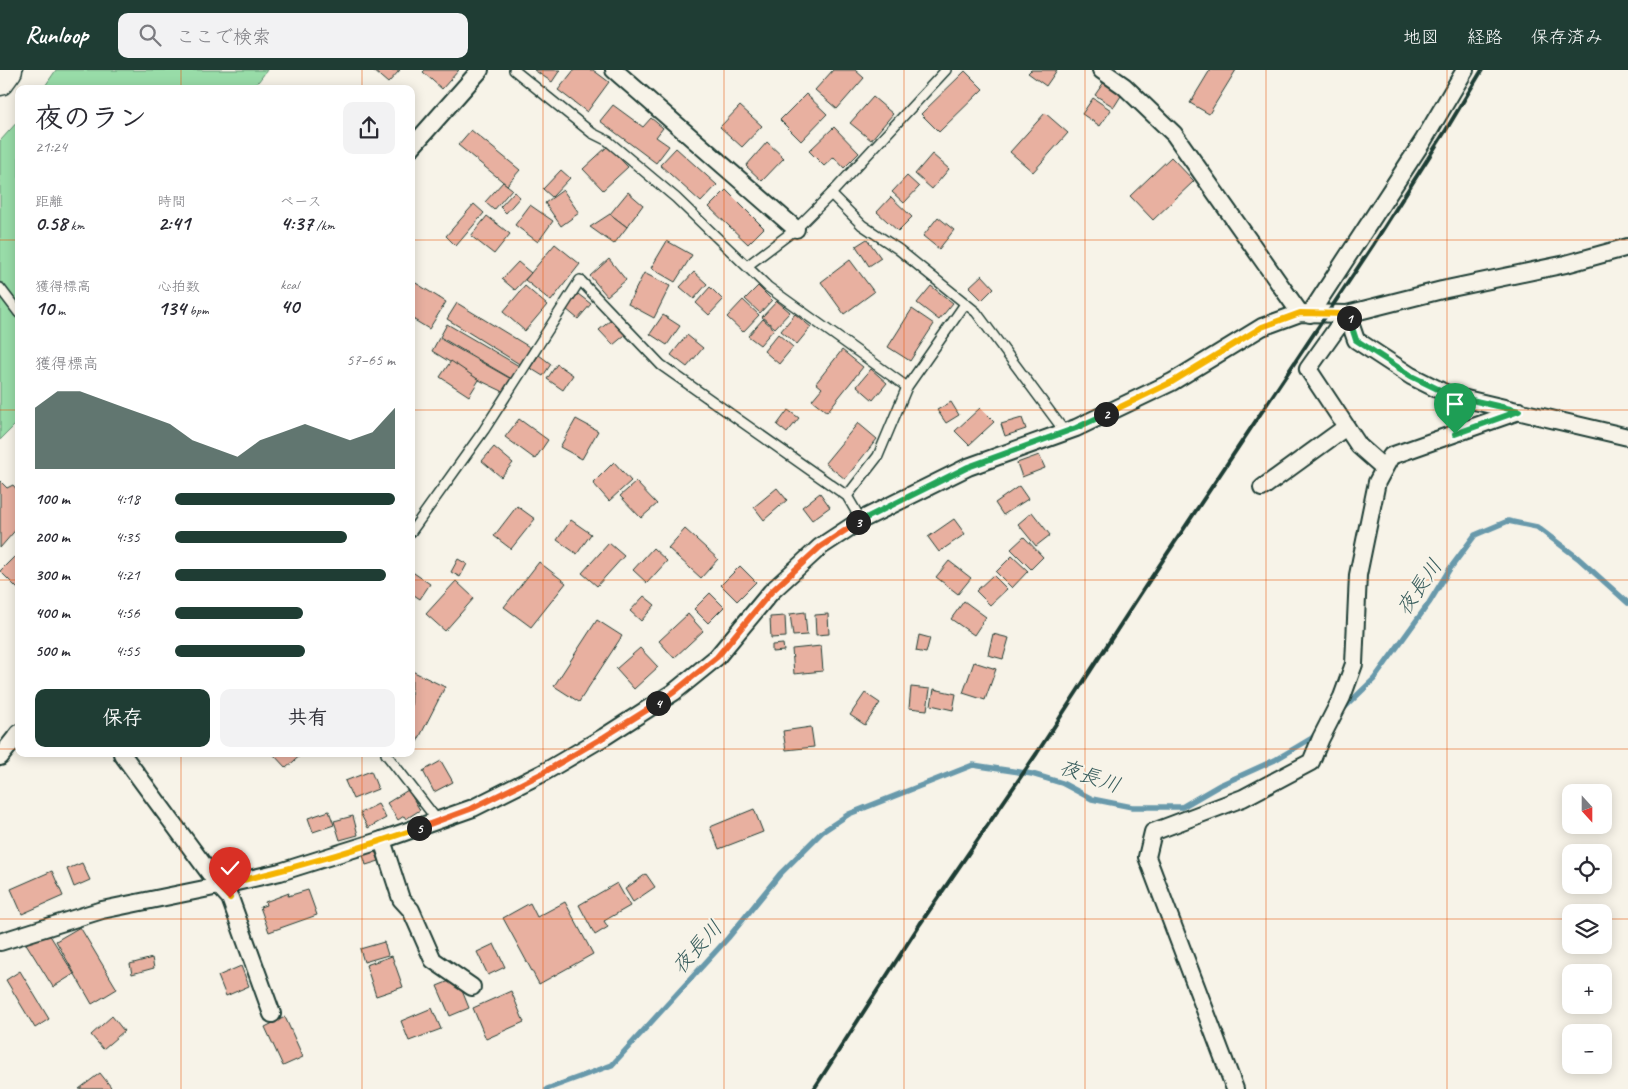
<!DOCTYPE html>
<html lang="ja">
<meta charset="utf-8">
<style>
:root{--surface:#fff;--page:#f2f2f3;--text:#2b2b33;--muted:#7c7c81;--accent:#1f3d34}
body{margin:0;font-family:Caveat,"Klee One",sans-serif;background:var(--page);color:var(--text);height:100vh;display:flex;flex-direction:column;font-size:19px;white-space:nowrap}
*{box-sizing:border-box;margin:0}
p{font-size:16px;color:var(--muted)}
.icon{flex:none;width:28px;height:28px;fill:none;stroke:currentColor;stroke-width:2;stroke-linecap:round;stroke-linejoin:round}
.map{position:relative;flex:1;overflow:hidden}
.details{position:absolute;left:15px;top:15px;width:400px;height:672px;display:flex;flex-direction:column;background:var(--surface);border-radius:10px;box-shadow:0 2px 12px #0003}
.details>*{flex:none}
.needle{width:32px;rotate:159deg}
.controls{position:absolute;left:1562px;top:714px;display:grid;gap:10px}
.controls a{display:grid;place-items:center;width:50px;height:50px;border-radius:10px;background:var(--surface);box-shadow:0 2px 12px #0003;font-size:25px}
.pin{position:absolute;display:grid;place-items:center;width:42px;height:42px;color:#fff;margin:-51px -21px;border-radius:50% 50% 50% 0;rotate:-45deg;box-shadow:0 0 5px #0007}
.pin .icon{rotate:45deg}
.km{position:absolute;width:25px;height:25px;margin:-12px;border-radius:50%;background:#222;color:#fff;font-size:14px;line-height:25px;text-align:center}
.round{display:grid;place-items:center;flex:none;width:52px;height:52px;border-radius:10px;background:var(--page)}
.summary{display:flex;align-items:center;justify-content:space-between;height:85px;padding:0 20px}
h1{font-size:28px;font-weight:600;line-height:38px}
.stats{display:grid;grid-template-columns:repeat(3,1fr);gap:8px;height:85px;padding:5px 20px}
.stats div{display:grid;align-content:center}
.stats b{font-size:21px;font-weight:600}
.stats small{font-size:14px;font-weight:400}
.stats p{font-size:14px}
.chart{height:140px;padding:10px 20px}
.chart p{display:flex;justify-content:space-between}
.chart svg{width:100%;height:90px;margin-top:5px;fill:var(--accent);opacity:.7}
.primary-button{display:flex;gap:10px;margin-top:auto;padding:10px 20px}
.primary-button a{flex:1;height:58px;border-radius:10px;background:var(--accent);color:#fff;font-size:20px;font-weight:600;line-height:58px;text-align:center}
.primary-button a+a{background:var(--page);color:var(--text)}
ul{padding:0 20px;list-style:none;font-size:16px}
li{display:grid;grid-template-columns:80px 60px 1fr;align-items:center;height:38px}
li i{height:12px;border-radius:6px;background:var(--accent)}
header{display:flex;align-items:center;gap:30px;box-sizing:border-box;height:70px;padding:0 25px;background:var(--accent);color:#fff}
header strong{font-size:24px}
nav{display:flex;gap:28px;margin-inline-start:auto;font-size:18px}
.search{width:350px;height:45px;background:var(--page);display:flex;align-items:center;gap:12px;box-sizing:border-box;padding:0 18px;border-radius:10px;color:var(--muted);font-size:19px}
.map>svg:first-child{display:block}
.green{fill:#98dca8;stroke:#5c8c6e}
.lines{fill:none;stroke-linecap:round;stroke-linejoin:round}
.stream{stroke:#6899ab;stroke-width:5.5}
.building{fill:#e8b0a0;stroke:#1f3d34}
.service-casing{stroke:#1f3d34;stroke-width:12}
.minor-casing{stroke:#1f3d34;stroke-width:20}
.trunk-casing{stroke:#1f3d34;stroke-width:31}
.service{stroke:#f7f3e8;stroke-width:9}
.minor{stroke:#f7f3e8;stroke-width:16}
.trunk{stroke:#f7f3e8;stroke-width:28}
.rail{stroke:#1f3d34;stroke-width:4}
.split-1-casing{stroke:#fff;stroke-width:10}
.split-2-casing{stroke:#fff;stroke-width:10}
.split-3-casing{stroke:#fff;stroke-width:10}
.split-4-casing{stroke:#fff;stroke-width:10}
.split-5-casing{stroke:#fff;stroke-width:10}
.split-6-casing{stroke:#fff;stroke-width:10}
.split-1{stroke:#22a559;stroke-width:6}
.split-2{stroke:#f5b400;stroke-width:6}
.split-3{stroke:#22a559;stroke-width:6}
.split-4{stroke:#f0652b;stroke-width:6}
.split-5{stroke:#f0652b;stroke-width:6}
.split-6{stroke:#f5b400;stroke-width:6}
.grid{fill:none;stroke:#e8590c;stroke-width:1;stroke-opacity:0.55}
.labels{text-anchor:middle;stroke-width:4;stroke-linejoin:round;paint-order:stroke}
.water-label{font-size:21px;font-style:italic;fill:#375c5c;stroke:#f7f3e8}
</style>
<header>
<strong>Runloop</strong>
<div class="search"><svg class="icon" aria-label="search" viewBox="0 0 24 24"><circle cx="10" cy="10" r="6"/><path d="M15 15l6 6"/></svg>ここで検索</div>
<nav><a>地図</a><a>経路</a><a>保存済み</a></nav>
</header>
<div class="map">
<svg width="1628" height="1019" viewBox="0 0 1628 1019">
<rect width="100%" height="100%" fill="#f7f3e8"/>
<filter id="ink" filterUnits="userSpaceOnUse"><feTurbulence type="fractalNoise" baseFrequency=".02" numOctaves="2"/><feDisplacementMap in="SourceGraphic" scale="10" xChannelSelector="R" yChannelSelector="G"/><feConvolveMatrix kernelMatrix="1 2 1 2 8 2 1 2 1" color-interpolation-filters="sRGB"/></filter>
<g filter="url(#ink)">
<!-- green -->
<g class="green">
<polygon points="56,0 267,0 253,19 43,19"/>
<polygon points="19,50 19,351 0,370 0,71"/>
</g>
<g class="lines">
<!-- stream -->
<g class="stream">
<polyline points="1342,640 1374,609 1429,533 1449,500 1475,465 1508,451 1537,457 1578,488 1628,533"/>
<polyline points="547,1019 612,995 728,868 780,804 822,762 849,744 973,695 1032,704 1062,713 1092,729 1132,737 1182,737 1220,715 1275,690 1312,668 1317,663"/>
</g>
</g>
<!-- building -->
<g class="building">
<polygon points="373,0 400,0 388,13"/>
<polygon points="425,0 459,0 442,19 423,2"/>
<polygon points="534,0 560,0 552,12"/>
<polygon points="574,0 593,0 609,12 587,42 558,20"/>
<polygon points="833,0 855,0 864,8 837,39 815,20"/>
<polygon points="1031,0 1057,0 1046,16 1028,3"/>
<polygon points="1210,0 1236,0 1209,44 1190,33"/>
<polygon points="965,1 983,19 939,62 921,44"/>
<polygon points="1106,9 1124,21 1114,37 1095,25"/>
<polygon points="806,24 827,44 801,71 780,50"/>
<polygon points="873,27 893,44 871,70 850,53"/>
<polygon points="1093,28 1111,40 1100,56 1082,44"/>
<polygon points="613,35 643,57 651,48 663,58 656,67 669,76 656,93 600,51"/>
<polygon points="740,36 762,56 742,77 720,57"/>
<polygon points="1045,43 1068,63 1033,102 1010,82"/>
<polygon points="834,57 859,83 844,98 834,87 824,96 809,81"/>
<polygon points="471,60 520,100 507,115 458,75"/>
<polygon points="767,72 784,88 762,111 746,96"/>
<polygon points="608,76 628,97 603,120 583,99"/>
<polygon points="676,78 717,115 701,132 660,95"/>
<polygon points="932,84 949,99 932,119 915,104"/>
<polygon points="1171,87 1194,111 1153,150 1130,126"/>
<polygon points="561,100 570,108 552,127 543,119"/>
<polygon points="907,106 919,117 904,133 892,122"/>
<polygon points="503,112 512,119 494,140 485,132"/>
<polygon points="563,120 579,143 561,156 545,133"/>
<polygon points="726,120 764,158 748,174 709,137"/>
<polygon points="514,122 520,127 506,143 500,137"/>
<polygon points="628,122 643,135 627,157 610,144"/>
<polygon points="891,127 912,147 898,161 877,142"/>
<polygon points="474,134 484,143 456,176 446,166"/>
<polygon points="530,135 553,151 538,172 515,155"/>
<polygon points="610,144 627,157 614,174 590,157"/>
<polygon points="487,146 510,164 494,184 471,166"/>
<polygon points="938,147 954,160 939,179 923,166"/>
<polygon points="867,169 881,188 869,196 856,176"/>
<polygon points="667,171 692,185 675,212 651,198"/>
<polygon points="555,174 580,194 551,231 525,210"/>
<polygon points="609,189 626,210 607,226 590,206"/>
<polygon points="850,190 874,222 844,244 821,212"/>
<polygon points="518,192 531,203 515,220 502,209"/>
<polygon points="694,202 707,214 694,229 680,217"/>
<polygon points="644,203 670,216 654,248 628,234"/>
<polygon points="982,205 994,218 982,230 969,217"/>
<polygon points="411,210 446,232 429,259 411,248"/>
<polygon points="525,216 547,235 525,261 503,242"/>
<polygon points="758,216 772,230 760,243 745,229"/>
<polygon points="931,216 953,233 939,250 917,233"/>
<polygon points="710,217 723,230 709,245 696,233"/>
<polygon points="578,224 591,234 578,249 566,239"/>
<polygon points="743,230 759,245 743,262 727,247"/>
<polygon points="777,231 790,242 775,258 762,247"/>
<polygon points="457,233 531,278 521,295 447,249"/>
<polygon points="912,239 934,254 910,291 888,277"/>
<polygon points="795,244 811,257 797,274 781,261"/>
<polygon points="663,245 680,256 667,275 650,264"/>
<polygon points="763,249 774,259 760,275 748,266"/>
<polygon points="611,250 625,265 613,275 599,260"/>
<polygon points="447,254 519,296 512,309 440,267"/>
<polygon points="778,264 793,277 779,294 764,281"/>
<polygon points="687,265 703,278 687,297 671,285"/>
<polygon points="439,268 511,309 504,322 479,310 432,281"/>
<polygon points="842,280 863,297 827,342 812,330 822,318 816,313"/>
<polygon points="539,285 551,294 543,306 530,298"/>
<polygon points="451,291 479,310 469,326 440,307"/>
<polygon points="557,294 573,305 563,320 547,309"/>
<polygon points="871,299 887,313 873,330 857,316"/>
<polygon points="951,332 959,345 946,353 937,340"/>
<polygon points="980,338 994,352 969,375 955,361"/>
<polygon points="788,340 799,348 787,363 777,355"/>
<polygon points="1022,348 1026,359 1005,366 1001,354"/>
<polygon points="519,349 548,370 535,389 505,367"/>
<polygon points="576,349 598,361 582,389 560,377"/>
<polygon points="858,353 877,369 845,409 825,393"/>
<polygon points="494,377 513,393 501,407 482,391"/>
<polygon points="1039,385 1045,398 1022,407 1017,393"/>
<polygon points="614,392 631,411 609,431 593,413"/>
<polygon points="0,411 7,418 13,415 19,422 19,456 0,478"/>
<polygon points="636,412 657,434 641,448 620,426"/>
<polygon points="1019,416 1028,429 1003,445 995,433"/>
<polygon points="777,418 787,430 764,450 754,437"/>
<polygon points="820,423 830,437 812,450 802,437"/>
<polygon points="517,436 535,449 511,479 494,466"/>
<polygon points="1032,442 1050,465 1036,476 1018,454"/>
<polygon points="954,449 965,464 939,482 928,467"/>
<polygon points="571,450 591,464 577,484 557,470"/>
<polygon points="685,459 718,489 701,508 668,478"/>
<polygon points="1024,467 1043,487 1031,499 1011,479"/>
<polygon points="609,473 624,486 597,516 582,503"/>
<polygon points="653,478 667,491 647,513 633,500"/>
<polygon points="19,482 19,520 0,501"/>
<polygon points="1012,486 1028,501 1012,518 996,502"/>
<polygon points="458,489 467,494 460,507 451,502"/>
<polygon points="949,491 971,508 958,524 936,507"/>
<polygon points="539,492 566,513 531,557 504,537"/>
<polygon points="740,496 756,512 737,531 721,515"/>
<polygon points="411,501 430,514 420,529 411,523"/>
<polygon points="993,505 1007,519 990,535 976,521"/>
<polygon points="456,511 474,528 445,561 426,544"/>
<polygon points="710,523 724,537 708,553 694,539"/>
<polygon points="644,526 655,535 641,551 630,541"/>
<polygon points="964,531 986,547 974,565 951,549"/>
<polygon points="805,542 807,565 793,566 790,544"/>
<polygon points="688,544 703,561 674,588 659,571"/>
<polygon points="828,544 829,564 816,565 815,545"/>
<polygon points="785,546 786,567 771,568 770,547"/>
<polygon points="597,550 622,566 579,632 554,616"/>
<polygon points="993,564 1009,568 1003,589 988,585"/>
<polygon points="919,565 930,568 926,583 916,581"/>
<polygon points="783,574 784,581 772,582 772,575"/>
<polygon points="821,576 823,601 794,604 792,579"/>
<polygon points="640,578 658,597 634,619 616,599"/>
<polygon points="974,592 996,599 985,630 963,623"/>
<polygon points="412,601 445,617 414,678 411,677"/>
<polygon points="911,617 930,619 927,640 909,638"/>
<polygon points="934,619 956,624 953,640 931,635"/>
<polygon points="865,623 880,633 865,655 850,645"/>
<polygon points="811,657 814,677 786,680 783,661"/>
<polygon points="273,684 302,684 286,698"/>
<polygon points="441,691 453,712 434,722 423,701"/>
<polygon points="371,701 378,719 353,729 345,711"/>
<polygon points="408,720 420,740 406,749 404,746 398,750 387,733"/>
<polygon points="378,734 386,748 368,758 360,743"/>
<polygon points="754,739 763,762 719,779 710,757"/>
<polygon points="329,741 334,755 313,762 308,748"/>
<polygon points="353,746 358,765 340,770 334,751"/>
<polygon points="375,781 379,791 366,795 363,785"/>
<polygon points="82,793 90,810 74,817 67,799"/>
<polygon points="52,801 63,826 22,844 11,819"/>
<polygon points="646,804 655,817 633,832 625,819"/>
<polygon points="617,813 630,836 604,851 608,857 595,865 579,835"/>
<polygon points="308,820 317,845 269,862 260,837 266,835 265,832 289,823 288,826"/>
<polygon points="565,832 593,884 539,914 503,848 530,833 537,847"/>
<polygon points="80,857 117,919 92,934 56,871"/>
<polygon points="46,859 74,904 53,917 25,872"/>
<polygon points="384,872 388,885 364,892 360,879"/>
<polygon points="494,874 505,897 488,905 477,882"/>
<polygon points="392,886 403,917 376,926 366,895"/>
<polygon points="152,888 154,898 132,904 130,894"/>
<polygon points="241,896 249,916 226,926 218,906"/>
<polygon points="20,901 49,949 35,958 6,910"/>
<polygon points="457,908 469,938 450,946 437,916"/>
<polygon points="511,921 524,952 486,969 473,938"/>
<polygon points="432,938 441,959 409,971 401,951"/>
<polygon points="112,946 124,961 103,979 91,965"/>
<polygon points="285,947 303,987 283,996 265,957"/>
<polygon points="100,1003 111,1017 108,1019 79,1019"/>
</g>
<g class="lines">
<defs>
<g id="service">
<polyline points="514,0 592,63 608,71 676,128 768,217 907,317"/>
<polyline points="831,124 946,0"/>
<polyline points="747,196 796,159 831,124 862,155 898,179 976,242 1065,362"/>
<polyline points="0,218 19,243"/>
<polyline points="847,426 878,386 907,317 965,234"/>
<polyline points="411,462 484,360 580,210 661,295 847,426 861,450"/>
<polyline points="386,684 438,751"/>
</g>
<g id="minor">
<polyline points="614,0 796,159"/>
<polyline points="1101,0 1124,16 1174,64 1300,243"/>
<polyline points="411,78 480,0"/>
<polyline points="1310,244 1423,71 1465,0"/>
<polyline points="1347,244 1356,270 1411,306 1449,325 1628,367"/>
<polyline points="1347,244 1308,299 1359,376 1384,398"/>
<polyline points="1262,418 1346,357"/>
<polyline points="122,684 219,816 230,828 272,944"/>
<polyline points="0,687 19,663"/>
<polyline points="382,770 401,829 411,840 433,890 472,917"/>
<polyline points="0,872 102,840 219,816 280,802 382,770 473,738 541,704 604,667 674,622 717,587 771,522 820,477 861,450 968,397 1076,358 1172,312 1262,257 1300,243 1347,244 1442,220 1566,194 1628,177"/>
<polyline points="1235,1019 1147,787 1153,762 1243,728 1311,692 1321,668 1342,627 1354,594 1358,505 1377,412 1391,386 1519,341"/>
</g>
<polyline id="trunk" points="0,11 8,0"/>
</defs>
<!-- service casing -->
<use href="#service" class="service-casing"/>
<!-- minor casing -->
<use href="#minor" class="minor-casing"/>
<!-- trunk casing -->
<use href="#trunk" class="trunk-casing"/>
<!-- service -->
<use href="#service" class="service"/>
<!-- minor -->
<use href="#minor" class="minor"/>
<!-- trunk -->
<use href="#trunk" class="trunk"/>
<!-- rail -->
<polyline class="rail" points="814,1019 920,854 1037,683 1145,517 1373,175 1446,60 1482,0"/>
</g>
</g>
<g class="lines" filter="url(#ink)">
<defs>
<polyline id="split-1" points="1349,248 1356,270 1411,306 1450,325 1519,341 1455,364"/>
<polyline id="split-2" points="1106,344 1172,312 1262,257 1300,243 1347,244 1349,248"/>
<polyline id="split-3" points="858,452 968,397 1076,358 1106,344"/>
<polyline id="split-4" points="658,633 674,622 717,587 771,522 820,477 858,452"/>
<polyline id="split-5" points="419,758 473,738 541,704 604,667 658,633"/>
<path id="split-6" d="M230 828 219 816C287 800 353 781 419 758"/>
</defs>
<!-- split-1 casing -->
<use href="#split-1" class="split-1-casing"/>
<!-- split-2 casing -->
<use href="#split-2" class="split-2-casing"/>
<!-- split-3 casing -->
<use href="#split-3" class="split-3-casing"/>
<!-- split-4 casing -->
<use href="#split-4" class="split-4-casing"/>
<!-- split-5 casing -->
<use href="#split-5" class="split-5-casing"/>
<!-- split-6 casing -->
<use href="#split-6" class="split-6-casing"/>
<!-- split-1 -->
<use href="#split-1" class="split-1"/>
<!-- split-2 -->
<use href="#split-2" class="split-2"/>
<!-- split-3 -->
<use href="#split-3" class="split-3"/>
<!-- split-4 -->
<use href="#split-4" class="split-4"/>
<!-- split-5 -->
<use href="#split-5" class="split-5"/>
<!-- split-6 -->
<use href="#split-6" class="split-6"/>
</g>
<!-- grid -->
<path class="grid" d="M181 0V19M362 0V19M543 0V1019M724 0V1019M904 0V1019M1085 0V1019M1266 0V1019M1447 0V1019M0 170H19M411 170H1628M0 340H19M411 340H1628M0 510H19M411 510H1628M0 679H19M411 679H1628M181 684V1019M362 684V1019M0 849H1571M1604 849H1628"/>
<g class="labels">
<!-- water labels -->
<g class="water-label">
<text transform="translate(1419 517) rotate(-55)" y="7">夜長川</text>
<text transform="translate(1090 706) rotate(19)" y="7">夜長川</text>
<text transform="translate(697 877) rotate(-48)" y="7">夜長川</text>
</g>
</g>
</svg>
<div class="controls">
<a><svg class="needle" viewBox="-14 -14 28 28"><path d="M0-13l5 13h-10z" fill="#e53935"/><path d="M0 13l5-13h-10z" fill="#7c7c81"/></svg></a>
<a><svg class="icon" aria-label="locate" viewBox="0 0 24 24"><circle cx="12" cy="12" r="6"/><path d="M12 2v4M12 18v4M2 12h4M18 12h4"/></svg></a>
<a><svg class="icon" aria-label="layers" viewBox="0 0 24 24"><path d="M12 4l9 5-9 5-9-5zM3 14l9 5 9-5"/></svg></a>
<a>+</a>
<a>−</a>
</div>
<div class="pin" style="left:1455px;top:364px;background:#1e9e55"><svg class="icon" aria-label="arrive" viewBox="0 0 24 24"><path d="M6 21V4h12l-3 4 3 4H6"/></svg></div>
<div class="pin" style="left:230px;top:828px;background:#d93025"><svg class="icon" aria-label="check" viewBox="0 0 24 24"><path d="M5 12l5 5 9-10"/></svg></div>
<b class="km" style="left:1349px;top:248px">1</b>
<b class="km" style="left:1106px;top:344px">2</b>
<b class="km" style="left:858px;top:452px">3</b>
<b class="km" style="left:658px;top:633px">4</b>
<b class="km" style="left:419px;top:758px">5</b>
<section class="details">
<div class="summary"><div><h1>夜のラン</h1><p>21:24</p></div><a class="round"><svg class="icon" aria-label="share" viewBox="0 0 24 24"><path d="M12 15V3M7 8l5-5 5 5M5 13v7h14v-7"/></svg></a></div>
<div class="stats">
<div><p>距離</p><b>0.58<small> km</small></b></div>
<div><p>時間</p><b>2:41</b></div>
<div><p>ペース</p><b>4:37<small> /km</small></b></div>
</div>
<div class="stats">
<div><p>獲得標高</p><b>10<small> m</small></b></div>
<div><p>心拍数</p><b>134<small> bpm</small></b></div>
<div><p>kcal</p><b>40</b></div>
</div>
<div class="chart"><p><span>獲得標高</span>57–65 m</p>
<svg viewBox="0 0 160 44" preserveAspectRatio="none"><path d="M0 44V14L10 6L20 6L30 10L40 14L50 18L60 22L70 30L80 34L90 38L100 30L110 26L120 22L130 26L140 30L150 26L160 14V44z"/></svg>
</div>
<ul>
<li><b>100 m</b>4:18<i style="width:100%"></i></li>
<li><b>200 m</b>4:35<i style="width:78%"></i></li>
<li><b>300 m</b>4:21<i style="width:96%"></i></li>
<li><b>400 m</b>4:56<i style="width:58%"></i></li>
<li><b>500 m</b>4:55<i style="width:59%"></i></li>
</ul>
<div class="primary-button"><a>保存</a><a>共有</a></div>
</section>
</div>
